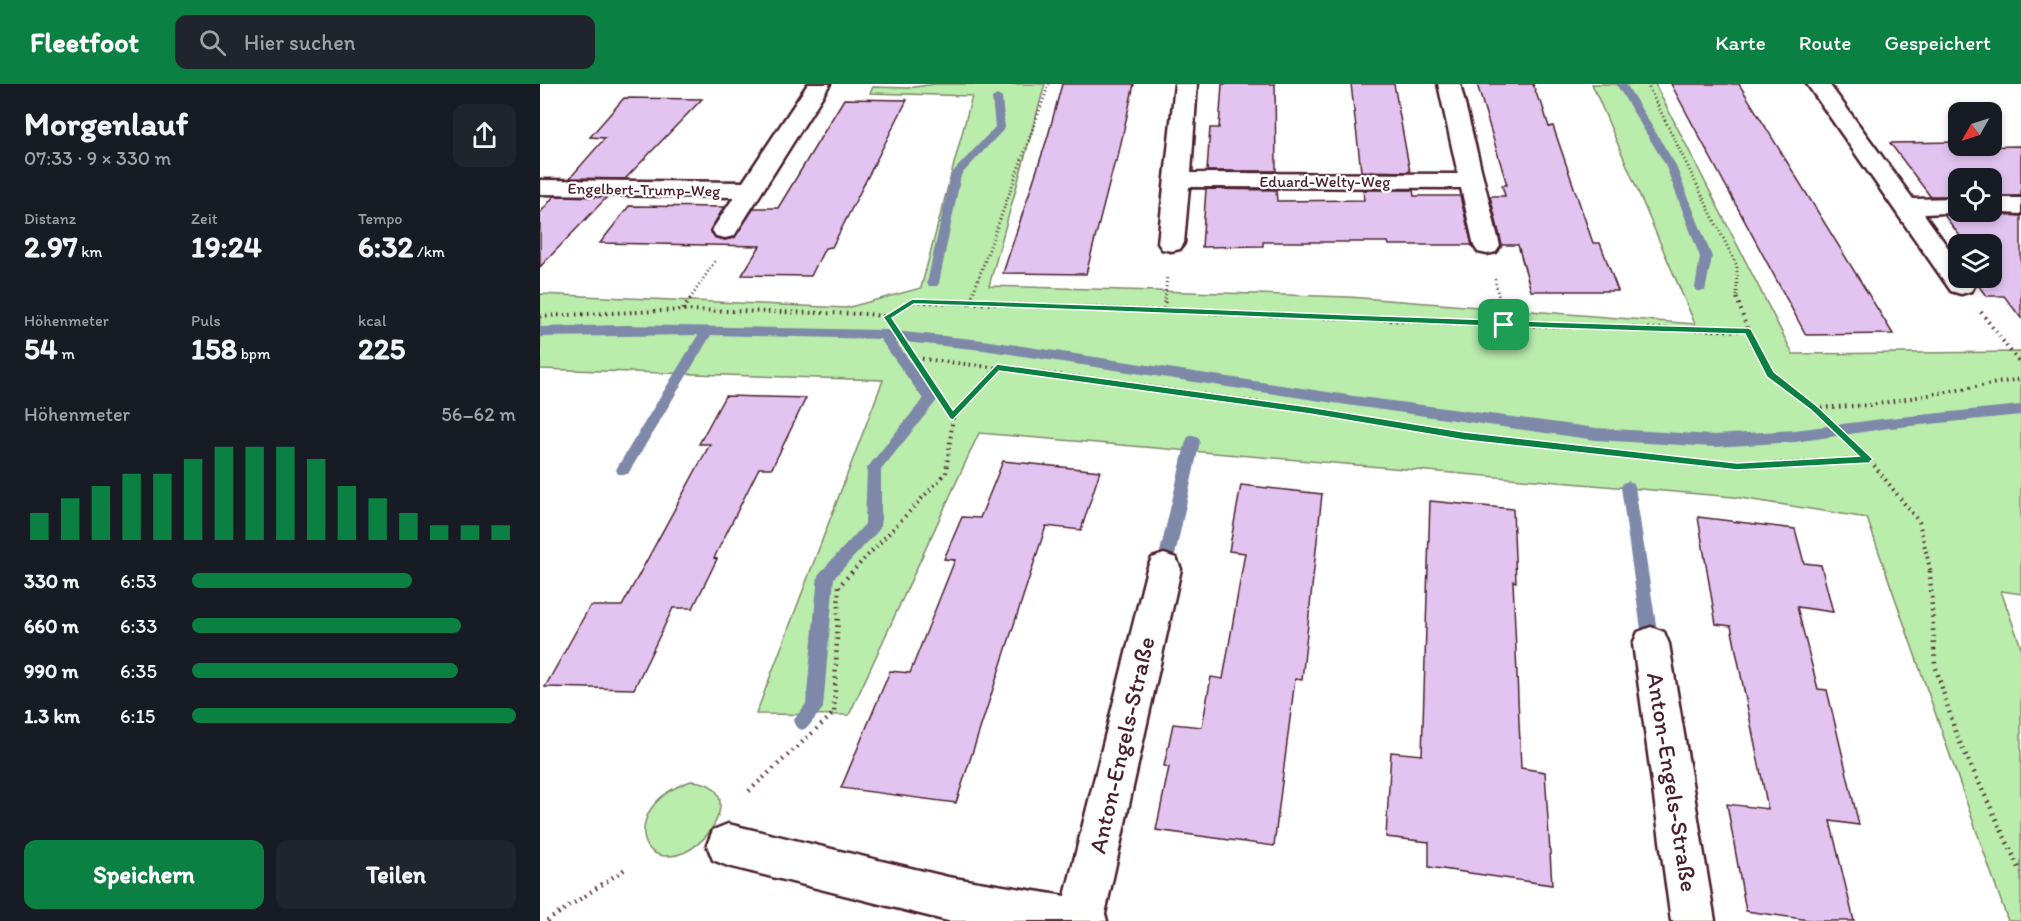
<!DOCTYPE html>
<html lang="de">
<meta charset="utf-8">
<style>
:root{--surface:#171b24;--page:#20242c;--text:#f1f3f6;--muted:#9ea1a6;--accent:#0b8043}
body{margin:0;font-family:Itim,sans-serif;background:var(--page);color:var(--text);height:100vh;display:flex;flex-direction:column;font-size:22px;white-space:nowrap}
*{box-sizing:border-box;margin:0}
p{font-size:20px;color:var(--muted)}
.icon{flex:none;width:33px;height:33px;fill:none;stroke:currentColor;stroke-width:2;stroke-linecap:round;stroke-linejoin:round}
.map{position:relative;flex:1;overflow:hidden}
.panel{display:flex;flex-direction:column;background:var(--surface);width:540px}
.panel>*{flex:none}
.needle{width:39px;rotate:231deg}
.fabs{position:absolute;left:1408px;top:18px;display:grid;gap:12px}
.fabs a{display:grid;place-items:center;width:54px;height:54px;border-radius:12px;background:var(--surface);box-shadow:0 3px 9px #0003;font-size:30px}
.pin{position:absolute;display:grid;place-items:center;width:51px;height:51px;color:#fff;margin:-26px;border-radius:12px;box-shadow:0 3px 9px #0006}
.round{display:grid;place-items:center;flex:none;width:63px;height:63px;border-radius:12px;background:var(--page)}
.head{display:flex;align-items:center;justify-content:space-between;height:102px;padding:0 24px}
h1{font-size:33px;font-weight:700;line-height:45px}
.figures{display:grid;grid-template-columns:repeat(3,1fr);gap:9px;height:102px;padding:6px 24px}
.figures div{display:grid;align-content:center}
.figures b{font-size:30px;font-weight:700}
.figures small{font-size:16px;font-weight:400}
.figures p{font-size:16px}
.chart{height:168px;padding:12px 24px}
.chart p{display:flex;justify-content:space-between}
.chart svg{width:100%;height:108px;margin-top:6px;stroke:var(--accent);stroke-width:6}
.cta{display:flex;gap:12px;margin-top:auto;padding:12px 24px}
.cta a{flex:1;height:69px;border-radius:12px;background:var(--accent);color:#fff;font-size:24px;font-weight:700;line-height:69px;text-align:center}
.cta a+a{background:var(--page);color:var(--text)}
ul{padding:0 24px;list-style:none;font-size:20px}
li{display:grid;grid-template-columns:96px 72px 1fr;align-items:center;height:45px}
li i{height:15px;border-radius:8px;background:var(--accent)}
header{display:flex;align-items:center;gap:36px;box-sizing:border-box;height:84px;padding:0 30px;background:var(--accent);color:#fff}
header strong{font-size:28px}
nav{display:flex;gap:33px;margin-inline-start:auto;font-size:21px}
.search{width:420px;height:54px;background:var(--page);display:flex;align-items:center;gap:15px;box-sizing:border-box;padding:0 21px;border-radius:12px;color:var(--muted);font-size:22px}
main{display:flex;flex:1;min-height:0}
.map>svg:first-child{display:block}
.green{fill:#baecac;stroke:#82866c;stroke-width:1.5}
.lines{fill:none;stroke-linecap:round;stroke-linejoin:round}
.stream{fill:#7e88a8;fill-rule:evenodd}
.building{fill:#e3c4f1;stroke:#4a1f2b;stroke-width:1.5}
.minor-casing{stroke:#4a1f2b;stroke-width:5}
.path-far2{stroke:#4a1f2b;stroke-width:3;stroke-dasharray:1 3;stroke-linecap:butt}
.path-far1{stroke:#4a1f2b;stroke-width:4;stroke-dasharray:1.5 4.5;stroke-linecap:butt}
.path{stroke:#4a1f2b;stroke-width:4.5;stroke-dasharray:1.5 5;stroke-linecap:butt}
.minor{fill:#fff;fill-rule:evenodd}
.route{fill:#0b8043;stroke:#fff;stroke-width:1.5;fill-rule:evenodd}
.labels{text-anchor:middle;stroke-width:4.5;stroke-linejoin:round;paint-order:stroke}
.far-street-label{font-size:16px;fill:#4a1f2b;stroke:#fff}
.near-street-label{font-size:24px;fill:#4a1f2b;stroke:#fff}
</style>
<header>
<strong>Fleetfoot</strong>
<div class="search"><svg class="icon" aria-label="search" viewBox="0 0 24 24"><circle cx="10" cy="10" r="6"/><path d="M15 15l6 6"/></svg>Hier suchen</div>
<nav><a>Karte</a><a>Route</a><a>Gespeichert</a></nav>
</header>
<main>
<section class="panel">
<div class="head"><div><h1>Morgenlauf</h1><p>07:33 · 9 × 330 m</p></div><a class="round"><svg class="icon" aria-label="share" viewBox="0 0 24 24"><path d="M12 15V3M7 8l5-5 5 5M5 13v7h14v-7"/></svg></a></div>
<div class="figures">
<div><p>Distanz</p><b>2.97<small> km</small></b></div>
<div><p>Zeit</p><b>19:24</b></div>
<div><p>Tempo</p><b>6:32<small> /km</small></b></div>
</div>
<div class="figures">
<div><p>Höhenmeter</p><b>54<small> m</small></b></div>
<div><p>Puls</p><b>158<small> bpm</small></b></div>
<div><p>kcal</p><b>225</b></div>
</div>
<div class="chart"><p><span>Höhenmeter</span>56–62 m</p>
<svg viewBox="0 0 160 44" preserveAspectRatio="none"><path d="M5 44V33M15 44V27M25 44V22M35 44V17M45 44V17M55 44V11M65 44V6M75 44V6M85 44V6M95 44V11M105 44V22M115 44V27M125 44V33M135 44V38M145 44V38M155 44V38"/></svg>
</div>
<ul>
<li><b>330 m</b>6:53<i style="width:68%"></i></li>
<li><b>660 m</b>6:33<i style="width:83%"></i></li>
<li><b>990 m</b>6:35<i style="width:82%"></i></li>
<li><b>1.3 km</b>6:15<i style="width:100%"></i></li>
</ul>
<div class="cta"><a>Speichern</a><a>Teilen</a></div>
</section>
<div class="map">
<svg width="1481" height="837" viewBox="0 0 1481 837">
<rect width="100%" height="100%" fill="#fff"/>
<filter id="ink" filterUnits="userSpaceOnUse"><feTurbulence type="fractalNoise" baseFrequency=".0167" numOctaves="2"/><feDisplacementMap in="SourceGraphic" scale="12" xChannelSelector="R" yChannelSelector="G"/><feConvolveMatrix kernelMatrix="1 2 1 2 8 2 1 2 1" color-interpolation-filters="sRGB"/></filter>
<g filter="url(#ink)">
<!-- green -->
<g class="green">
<polygon points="395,0 505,0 449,202 809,213 1155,240 1052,0 1115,0 1253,270 1481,268 1481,510 1461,507 1481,563 1481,837 1468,837 1327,434 1194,413 439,349 309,631 216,630 343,296 0,285 0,210 306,224 381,204 432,12 330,9 333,3 368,4"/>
<path d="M151 697C209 700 169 770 130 772 100 774 98 741 113 722 123 709 136 702 151 697Z"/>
</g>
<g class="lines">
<!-- stream -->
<g class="stream">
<polygon points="1076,0 1086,0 1135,80 1172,173 1165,207 1157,207 1155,204 1160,173 1125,80"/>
<polygon points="457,11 462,14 465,44 421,91 399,199 397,202 389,202 387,199 411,90 455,43 452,14"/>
<polygon points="86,241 344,246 443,256 814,312 1056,344 1174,351 1255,346 1350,334 1481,321 1481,331 1350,344 1255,358 1174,363 1056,356 814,322 443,266 355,257 398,315 341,386 341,442 338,447 294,494 283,624 268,643 262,646 256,643 253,637 266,620 278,491 325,440 327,384 383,315 340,255 171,251 88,390 78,390 76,386 78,382 158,251 0,253 0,243"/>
<polygon points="653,351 658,353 660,357 632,485 630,490 624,492 618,490 616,485 646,357 648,353"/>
<polygon points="1088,397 1093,399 1095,403 1119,560 1117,565 1111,568 1105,565 1103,560 1081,403 1083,399"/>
</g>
</g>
<!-- building -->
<g class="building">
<polygon points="522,0 594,0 577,77 575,77 546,190 463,189 508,52"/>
<polygon points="682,0 735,0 736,87 667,87 670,44 679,44"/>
<polygon points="811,0 854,0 870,88 821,87"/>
<polygon points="937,0 993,0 999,17 1001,17 1009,43 1013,42 1053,159 1060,159 1078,207 991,207 978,161 962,161 950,112 965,112 962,101 967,101"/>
<polygon points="1131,0 1199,0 1353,250 1266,251"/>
<polygon points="84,14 162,15 85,95 30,94 65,54 50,53"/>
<polygon points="304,15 367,16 292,163 285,164 271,192 202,191 220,162 60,159 89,122 184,123 170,147 176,154 185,156 194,154 214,124 238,124"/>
<polygon points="1419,58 1419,63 1481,62 1481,112 1452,112 1452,94 1419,94 1419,112 1390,112 1350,59"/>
<polygon points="666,105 736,106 737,117 824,116 823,106 873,106 874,112 920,112 932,161 849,161 848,158 723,158 723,162 662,163"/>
<polygon points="14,112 67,113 0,183 0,129"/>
<polygon points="1430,128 1481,132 1481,234 1464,212 1446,212 1433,194 1452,194 1452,160 1426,160 1404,131 1428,130"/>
<polygon points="185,312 266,314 232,384 219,384 174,474 177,475 153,524 133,524 94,605 5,603 50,522 82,522 170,360 159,360"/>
<polygon points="463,377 560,387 541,446 506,442 416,719 301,704 350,587 370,589 415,476 404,475 422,433 440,434"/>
<polygon points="701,401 782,410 762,596 755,595 734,762 616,746 629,683 624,682 633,640 662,643 671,593 683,595 705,469 689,467"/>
<polygon points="890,417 973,425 976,498 973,497 981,684 1005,688 1012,801 889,783 889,758 846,753 851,668 882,671"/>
<polygon points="1158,433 1255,445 1264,479 1281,481 1293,528 1257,523 1278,605 1287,606 1319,741 1290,737 1314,837 1276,837 1206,827 1187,720 1228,725 1191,542 1176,540"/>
</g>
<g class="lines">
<defs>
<g id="minor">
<polygon points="268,0 290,0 194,152 185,154 176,152 172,146 194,113 0,110 0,96 203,98"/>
<polygon points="635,0 657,0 651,89 918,90 898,0 920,0 960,162 956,168 947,170 938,168 934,162 921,104 649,103 644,159 640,165 631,167 622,165 618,159"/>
<polygon points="1267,0 1289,0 1373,115 1419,114 1419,128 1428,128 1384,130 1419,179 1419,194 1430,194 1435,201 1431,207 1421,210 1411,207"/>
<polygon points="1452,114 1481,114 1481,130 1443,128 1452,128"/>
<polygon points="624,470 636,474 641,485 565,830 567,837 408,837 188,782 173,776 167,761 173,746 188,740 408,793 525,812 607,485 612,474"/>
<polygon points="1111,543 1124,548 1129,560 1175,837 1131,837 1093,560 1098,548"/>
</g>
</defs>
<!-- minor casing -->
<use href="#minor" class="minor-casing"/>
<!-- path-far2 -->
<g class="path-far2">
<polyline points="1107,0 1197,182 1197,215"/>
<polyline points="955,195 959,215"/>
<polyline points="150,215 175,177"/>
<polyline points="431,215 509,0"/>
<polyline points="625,215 627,192"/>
</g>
<!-- path-far1 -->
<g class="path-far1">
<polyline points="959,214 964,241"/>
<polyline points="1197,214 1212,260 1231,290 1274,324 1329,375 1379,438 1391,489"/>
<polyline points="430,219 964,241 1208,247"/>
<polyline points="624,225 625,214"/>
<polyline points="143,226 151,214"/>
<polyline points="1441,228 1481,281"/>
<polyline points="0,232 143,226 328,230 347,233 372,218 430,219 432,214"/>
<polyline points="347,233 413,333"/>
<polyline points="376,274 457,284"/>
<polyline points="1275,324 1331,321 1481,295"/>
<polyline points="311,489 406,389 413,333 457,284 553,295 770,326 924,352 1197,382 1329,375"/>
</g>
<!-- path -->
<g class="path">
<polyline points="1390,487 1395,581 1416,650 1481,788"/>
<polyline points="209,707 294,629 299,502 313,487"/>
<polyline points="7,837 88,783"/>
</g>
<!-- minor -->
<use href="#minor" class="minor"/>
</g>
</g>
<!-- route -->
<path class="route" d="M372 215C651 223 929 237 1208 244L1211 245 1234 288 1277 322 1333 375 1329 379 1197 386 924 356 770 330 459 287 413 336 410 335 343 233ZM374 220C651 229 928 243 1205 250L1227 293 1271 326 1319 372 1197 379 924 348 770 323 457 280 413 326 352 234Z"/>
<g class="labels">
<!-- far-street labels -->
<g class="far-street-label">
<text x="785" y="103">Eduard-Welty-Weg</text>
<text transform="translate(104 105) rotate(1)" y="6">Engelbert-Trump-Weg</text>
</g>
<!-- near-street labels -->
<g class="near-street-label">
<text transform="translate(582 661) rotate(-77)" y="8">Anton-Engels-Straße</text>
<text transform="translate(1132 698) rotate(81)" y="8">Anton-Engels-Straße</text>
</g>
</g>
</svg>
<div class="fabs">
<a><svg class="needle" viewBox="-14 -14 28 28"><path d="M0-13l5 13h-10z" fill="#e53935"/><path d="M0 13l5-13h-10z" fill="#9ea1a6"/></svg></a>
<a><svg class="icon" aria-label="locate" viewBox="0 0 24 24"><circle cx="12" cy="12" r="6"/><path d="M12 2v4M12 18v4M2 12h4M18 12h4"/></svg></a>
<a><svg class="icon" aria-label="layers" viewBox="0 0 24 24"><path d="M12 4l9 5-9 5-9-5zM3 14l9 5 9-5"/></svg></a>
</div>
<div class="pin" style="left:964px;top:241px;background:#1e9e55"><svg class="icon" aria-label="arrive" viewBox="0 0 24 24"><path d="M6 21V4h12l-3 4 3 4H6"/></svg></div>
</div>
</main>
